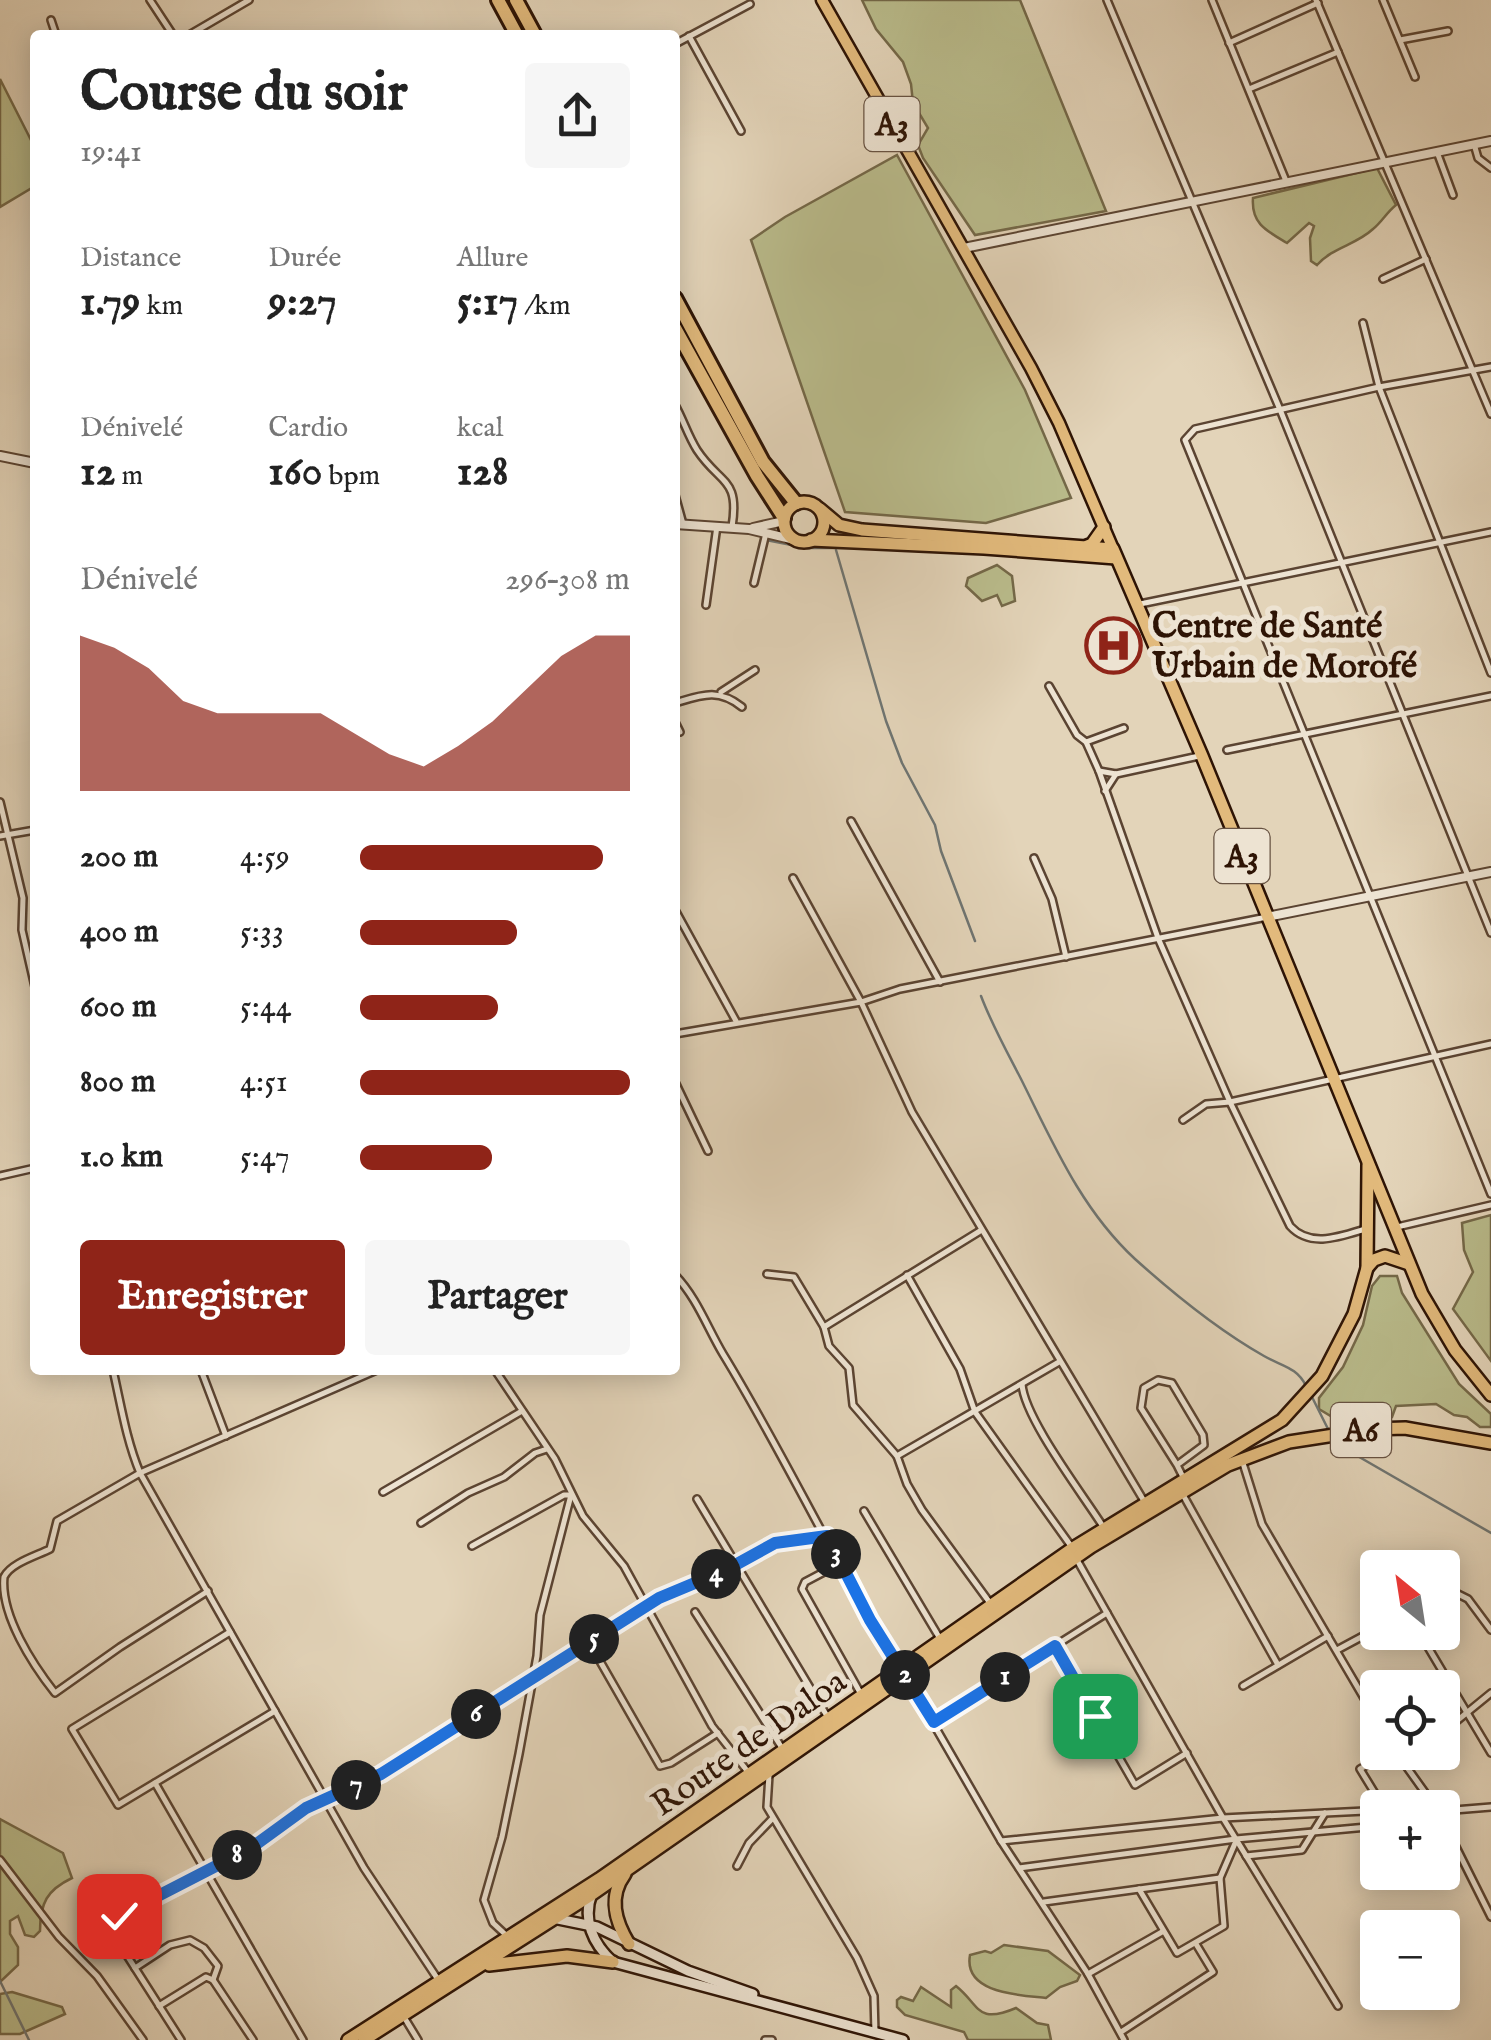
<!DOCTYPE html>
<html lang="fr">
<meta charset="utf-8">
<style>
:root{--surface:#fff;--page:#f6f6f6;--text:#222;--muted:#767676;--accent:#8f2418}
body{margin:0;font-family:"IM FELL English",serif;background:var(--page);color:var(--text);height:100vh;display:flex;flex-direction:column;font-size:38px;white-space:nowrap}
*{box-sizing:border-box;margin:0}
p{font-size:32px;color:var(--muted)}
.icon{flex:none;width:55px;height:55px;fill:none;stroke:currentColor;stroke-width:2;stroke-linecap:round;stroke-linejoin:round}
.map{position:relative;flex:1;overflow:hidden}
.details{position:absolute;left:30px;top:30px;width:650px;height:1345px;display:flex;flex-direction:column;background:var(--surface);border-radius:10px;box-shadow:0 5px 25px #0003}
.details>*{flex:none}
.needle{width:65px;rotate:330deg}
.buttons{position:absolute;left:1360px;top:1550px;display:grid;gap:20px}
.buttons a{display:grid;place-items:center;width:100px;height:100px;border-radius:10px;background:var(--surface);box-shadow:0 5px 25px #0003;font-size:50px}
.pin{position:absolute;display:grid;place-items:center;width:85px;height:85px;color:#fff;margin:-42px;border-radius:20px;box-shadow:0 5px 15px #0006}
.km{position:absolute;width:50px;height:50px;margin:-25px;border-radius:50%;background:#222;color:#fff;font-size:28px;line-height:50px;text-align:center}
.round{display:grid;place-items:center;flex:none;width:105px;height:105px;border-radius:10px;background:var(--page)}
.overview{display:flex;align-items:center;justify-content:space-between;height:170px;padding:0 50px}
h1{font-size:55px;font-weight:700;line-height:75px}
.stats{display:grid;grid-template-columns:repeat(3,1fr);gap:15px;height:170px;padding:10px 50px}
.stats div{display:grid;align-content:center}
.stats b{font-size:42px;font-weight:700}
.stats small{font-size:28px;font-weight:400}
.stats p{font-size:28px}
.chart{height:280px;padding:20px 50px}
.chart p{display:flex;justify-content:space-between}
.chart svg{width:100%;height:180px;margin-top:10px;fill:var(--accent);opacity:.7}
.button{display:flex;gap:20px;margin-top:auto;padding:20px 50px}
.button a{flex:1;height:115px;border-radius:10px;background:var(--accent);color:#fff;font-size:40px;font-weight:700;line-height:115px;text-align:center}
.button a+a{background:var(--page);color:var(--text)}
ul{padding:0 50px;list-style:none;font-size:32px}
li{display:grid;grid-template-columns:160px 120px 1fr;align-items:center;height:75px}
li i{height:25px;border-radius:12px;background:var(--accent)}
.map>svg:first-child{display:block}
.green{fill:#b9bb8b;stroke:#746848;stroke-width:2.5}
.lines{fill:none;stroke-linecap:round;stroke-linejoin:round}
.stream{stroke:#6f7572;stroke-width:2.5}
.minor-casing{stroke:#5b4432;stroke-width:10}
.tertiary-casing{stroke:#5b4432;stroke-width:12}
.secondary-casing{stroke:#2e1405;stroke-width:14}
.primary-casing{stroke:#2e1405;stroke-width:15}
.trunk-casing{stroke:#2e1405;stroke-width:16}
.motorway-casing{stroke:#2e1405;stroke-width:18}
.minor{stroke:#ede3d2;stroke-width:5}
.tertiary{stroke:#ede3d2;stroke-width:8}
.secondary{stroke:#ede3d2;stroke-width:9}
.primary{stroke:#e2ba7c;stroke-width:10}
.trunk{stroke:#e2ba7c;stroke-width:11}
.motorway{stroke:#e2ba7c;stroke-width:12}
.route-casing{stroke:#fff;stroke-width:20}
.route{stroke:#1a73e8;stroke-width:12}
.labels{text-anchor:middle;stroke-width:10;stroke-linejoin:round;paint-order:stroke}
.shield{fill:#ede3d2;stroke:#675242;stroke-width:2.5}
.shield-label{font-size:32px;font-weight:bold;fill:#2e1405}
.poi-label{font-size:35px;font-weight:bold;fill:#2e1405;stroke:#ede3d2;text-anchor:start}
.street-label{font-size:35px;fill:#2e1405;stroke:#ede3d2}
</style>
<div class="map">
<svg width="1491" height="2040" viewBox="0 0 1491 2040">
<rect width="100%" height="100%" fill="#e3d4b9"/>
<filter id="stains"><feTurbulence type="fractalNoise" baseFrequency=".002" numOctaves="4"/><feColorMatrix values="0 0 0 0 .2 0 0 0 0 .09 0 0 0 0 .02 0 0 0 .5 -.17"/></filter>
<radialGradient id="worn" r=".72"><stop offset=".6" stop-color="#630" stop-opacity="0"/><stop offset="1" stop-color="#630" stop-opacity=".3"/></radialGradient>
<!-- green -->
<g class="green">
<polygon points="862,0 1020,0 1106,211 975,235 923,158 918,145 928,128 913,103 911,84 903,62 876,29"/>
<polygon points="0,79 35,148 35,186 0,207"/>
<polygon points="897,155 1025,390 1071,498 986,523 845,512 751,240 785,217"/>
<path d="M1377 168 1396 205C1386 213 1382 222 1373 229 1356 245 1333 247 1317 265L1311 261 1310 238 1314 226 1309 223 1287 243C1267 231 1251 224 1253 198Z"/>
<polygon points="997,565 1012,576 1015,601 1002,606 997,595 982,601 966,586 968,578"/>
<polygon points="1491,1215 1491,1361 1453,1309 1473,1272 1464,1250 1462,1223"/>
<polygon points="1380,1276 1397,1276 1402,1293 1459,1384 1491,1414 1491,1427 1480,1427 1467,1417 1454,1415 1436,1404 1396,1406 1392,1417 1385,1418 1369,1405 1357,1410 1353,1418 1344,1424 1319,1409 1319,1398 1343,1367 1363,1325 1372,1286"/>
<path d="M0 1819 63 1853 72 1878C47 1890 40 1903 40 1931L34 1937 25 1935 18 1916 10 1921V1934L18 1947V1965L0 1982Z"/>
<path d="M1004 1945 1048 1951 1080 1975 1077 1981 1060 1987 1046 1998C1021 1995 963 1994 970 1955L985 1951 991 1953Z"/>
<path d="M956 1986C980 2005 976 2025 1016 2008L1037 2023 1048 2025 1051 2040H968L964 2032 905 2015 897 2007V2000L901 1997 913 2001 921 1987 951 2007V1990Z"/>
<polygon points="12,1992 62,2007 65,2014 20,2034 0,2034 0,1994"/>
</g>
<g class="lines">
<!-- stream -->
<g class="stream">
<polyline points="766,540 807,548 867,548"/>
<polyline points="836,550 886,721 902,763 935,825 941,851 975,941"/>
<path d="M981 996C992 1025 1006 1050 1021 1079 1053 1143 1081 1209 1135 1259 1175 1295 1218 1330 1264 1356 1281 1366 1297 1367 1306 1386"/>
<polyline points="1310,1393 1329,1431"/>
<polyline points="1332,1438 1335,1443 1491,1533"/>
<polyline points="0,1981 29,2040"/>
</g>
<defs>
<g id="minor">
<polyline points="150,0 173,35"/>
<polyline points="1107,0 1281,412 1491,933"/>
<polyline points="1212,0 1286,181"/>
<polyline points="1316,0 1491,414"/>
<polyline points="1383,0 1415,77"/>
<polyline points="51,20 56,35"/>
<polyline points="189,35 249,0"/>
<polyline points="689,36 741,131"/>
<polyline points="1400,40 1448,31"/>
<polyline points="1229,43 1318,3"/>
<polyline points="675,44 750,4"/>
<polyline points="1249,89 1338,52"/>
<polyline points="1474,144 1478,158 1491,168"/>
<polyline points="1437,152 1453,195"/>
<polyline points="1383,279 1426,259"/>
<polyline points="1363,323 1379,387 1491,673"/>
<polyline points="1491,367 1379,387 1195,429 1185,440 1491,1194"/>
<path d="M675 405C683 419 688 436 697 450 720 485 740 477 732 527"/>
<polyline points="675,495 683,524"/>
<polyline points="754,583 766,533"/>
<polyline points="1140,604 1491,532"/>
<polyline points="706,605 717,526"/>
<path d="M1049 686 1077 735 1086 742 1099 771 1158 938 1230 1102 1290 1226C1310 1248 1339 1237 1365 1229"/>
<polyline points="721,692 755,670"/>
<path d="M675 703C702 695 718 688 742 707"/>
<polyline points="675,722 680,732"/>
<polyline points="1086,742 1124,728"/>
<polyline points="1227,750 1491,696"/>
<polyline points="1099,771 1116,774 1199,756"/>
<polyline points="1105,791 1116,774"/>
<polyline points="0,802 23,898 22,930 35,987"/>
<polyline points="851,821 940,982"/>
<polyline points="0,836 35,830"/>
<polyline points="1034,858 1052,899 1066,957"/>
<polyline points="793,878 861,1002 912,1112 1144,1501"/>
<polyline points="675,910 736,1021"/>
<polyline points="675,1034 861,1002 900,989 1267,917"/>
<polyline points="675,1082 708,1151"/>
<polyline points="1183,1120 1206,1104 1230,1102 1491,1044"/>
<polyline points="0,1176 35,1168"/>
<polyline points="1397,1227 1491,1205"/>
<polyline points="980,1231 824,1327 829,1346 849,1368 853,1405 897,1456 907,1484 922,1510 990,1603"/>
<polyline points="767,1274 794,1277 824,1327"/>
<path d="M675 1275C697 1298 707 1327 723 1354 786 1457 836 1567 901 1669"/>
<polyline points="907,1275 960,1369 975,1412 1071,1546"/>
<path d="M113 1370C121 1405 126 1439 140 1473L364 1868 439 1981"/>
<polyline points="201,1370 226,1436"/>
<polyline points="495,1370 555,1459 583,1516 624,1566 712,1726 748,1772"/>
<path d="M1022 1384C1024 1418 1084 1496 1104 1528"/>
<polyline points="897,1456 1059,1362"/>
<polyline points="1242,1460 1262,1524 1378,1722"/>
<polyline points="1177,1465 1141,1408 1144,1388 1158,1380 1172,1383 1203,1435 1204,1445 1177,1465 1183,1477"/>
<polyline points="383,1492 522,1411"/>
<polyline points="1182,1493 1278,1665"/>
<polyline points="697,1499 827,1716"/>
<polyline points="864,1511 939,1637"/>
<polyline points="421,1523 468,1493 504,1477 535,1453 547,1449"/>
<polyline points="472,1546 564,1495 571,1495 540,1615 537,1656 519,1754 502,1837 484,1900 493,1923 507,1936"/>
<polyline points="1077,1560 1223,1818 1338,2006"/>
<polyline points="841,1563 805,1582 802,1589 862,1696"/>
<path d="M208 1591 120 1647 55 1693C33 1665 0 1615 4 1577 11 1563 36 1556 50 1549L57 1521 140 1473 377 1370"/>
<polyline points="1442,1594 1450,1590 1468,1599 1491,1630"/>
<polyline points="695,1612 782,1748"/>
<polyline points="230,1632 72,1729 118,1805 275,1711"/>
<polyline points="1419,1632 1491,1753"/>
<polyline points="589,1642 660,1766 671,1763 718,1733"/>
<polyline points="1055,1646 1135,1785 1187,1753"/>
<polyline points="1337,1650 1378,1628"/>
<polyline points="907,1678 1001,1841 1088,1974 1124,2040"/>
<polyline points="1243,1686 1328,1636"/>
<polyline points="934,1722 1107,1613"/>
<polyline points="1442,1733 1491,1693"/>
<polyline points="1396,1752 1436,1808"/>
<polyline points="1401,1761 1413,1752"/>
<polyline points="769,1775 767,1807 857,1958 874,1996 875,2033"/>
<polyline points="155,1783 303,2040"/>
<polyline points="1442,1811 1491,1807"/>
<polyline points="1442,1819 1491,1917"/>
<polyline points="1001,1841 1223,1818 1365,1811 1379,1800 1360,1769 1389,1752"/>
<polyline points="1246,1856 1302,1850 1325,1813"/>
<polyline points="0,1860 59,1937 97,1976 143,2040"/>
<polyline points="737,1866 749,1843 772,1819"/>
<polyline points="1019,1868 1236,1839 1378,1826"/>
<polyline points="1139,1889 1177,1953 1224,1926 1220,1878 1236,1841"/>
<polyline points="1044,1902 1220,1878"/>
<polyline points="135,1968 170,1945 190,1940 204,1948 218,1966 213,1980"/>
<polyline points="1088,1974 1162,1932"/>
<polyline points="213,1980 253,2040"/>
<polyline points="159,2006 206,1977 213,1980"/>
<polyline points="404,2017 418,2040"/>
<polyline points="1121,2032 1213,1972 1196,1944"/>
<polyline points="181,2040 112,1932 112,1924 119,1916 251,1848 306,1807 381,1775 659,1598 726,1570 775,1543 827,1537"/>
<polyline points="765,2040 772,2040"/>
</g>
<g id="tertiary">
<polyline points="964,248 1491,141"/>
<polyline points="0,456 35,463"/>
<polyline points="675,524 749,529 795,540"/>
<polyline points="753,528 784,521"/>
<polyline points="1267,917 1491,872"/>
</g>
<g id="secondary">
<path d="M592 1893C582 1920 593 1944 613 1962L903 2040"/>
<polyline points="553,1918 597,1927 688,1971 753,1994"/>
</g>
<polyline id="primary" points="822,0 1031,368 1059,423 1113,549"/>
<g id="trunk">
<circle cx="804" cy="522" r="20"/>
<polyline points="820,509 839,525 862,530 1113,549 1202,756 1422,1294 1455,1350 1491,1395"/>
<polyline points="811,540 984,548 1116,558"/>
<polyline points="1087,546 1092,544 1104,527"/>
<polyline points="1367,1268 1374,1260 1385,1256 1409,1264"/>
<path d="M625 1874C608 1897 615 1921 629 1944"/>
<polyline points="489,1965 567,1956 613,1962"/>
<polyline points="348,2040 599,1879 1073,1548 1282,1420 1322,1376 1354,1314 1367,1268 1368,1165"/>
<polyline points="364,2040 591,1895 1091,1547 1228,1465 1289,1442 1373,1429 1405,1428 1491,1443"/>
</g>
<g id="motorway">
<polyline points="498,0 517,35"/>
<polyline points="516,0 535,35"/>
<polyline points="675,298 763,462 796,503"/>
<polyline points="675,328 757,476 784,518"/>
</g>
</defs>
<!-- minor casing -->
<use href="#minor" class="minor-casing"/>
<!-- tertiary casing -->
<use href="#tertiary" class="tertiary-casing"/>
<!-- secondary casing -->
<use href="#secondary" class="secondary-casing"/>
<!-- primary casing -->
<use href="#primary" class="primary-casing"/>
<!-- trunk casing -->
<use href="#trunk" class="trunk-casing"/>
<!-- motorway casing -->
<use href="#motorway" class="motorway-casing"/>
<!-- minor -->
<use href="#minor" class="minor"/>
<!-- tertiary -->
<use href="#tertiary" class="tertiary"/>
<!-- secondary -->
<use href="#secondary" class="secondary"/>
<!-- primary -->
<use href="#primary" class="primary"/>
<!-- trunk -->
<use href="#trunk" class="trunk"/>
<!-- motorway -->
<use href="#motorway" class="motorway"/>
</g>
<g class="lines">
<defs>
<polyline id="route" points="119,1916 251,1848 306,1808 381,1774 659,1598 726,1570 775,1543 827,1536 870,1620 934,1722 1055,1646 1095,1716"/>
</defs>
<!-- route casing -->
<use href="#route" class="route-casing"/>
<!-- route -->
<use href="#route" class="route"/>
</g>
<!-- icons -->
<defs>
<symbol id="hospital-ring" viewBox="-11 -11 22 22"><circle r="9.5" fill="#ede3d2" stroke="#8f2418" stroke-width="1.5"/><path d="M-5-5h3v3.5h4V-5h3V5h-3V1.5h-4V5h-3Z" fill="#8f2418"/></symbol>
</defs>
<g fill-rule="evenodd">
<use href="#hospital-ring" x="1082" y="614" width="63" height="63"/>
</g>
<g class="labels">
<!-- shield labels -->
<g class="shield">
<rect x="864.5" y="97" width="55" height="54" rx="8"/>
<rect x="1214.5" y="829" width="55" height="54" rx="8"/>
<rect x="1331" y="1403" width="60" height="54" rx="8"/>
</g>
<g class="shield-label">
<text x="892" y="135">A3</text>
<text x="1242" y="867">A3</text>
<text x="1361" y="1441">A6</text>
</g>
<!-- poi labels -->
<g class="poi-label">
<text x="1152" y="637">Centre de Santé<tspan x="1152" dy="40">Urbain de Morofé</tspan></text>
</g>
<!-- street labels -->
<g class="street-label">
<text transform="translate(748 1742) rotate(-35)" y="12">Route de Daloa</text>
</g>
</g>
<rect width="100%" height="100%" filter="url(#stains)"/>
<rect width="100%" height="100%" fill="url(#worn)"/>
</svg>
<div class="buttons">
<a><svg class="needle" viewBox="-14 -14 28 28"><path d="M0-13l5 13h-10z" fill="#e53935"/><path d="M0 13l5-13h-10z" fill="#767676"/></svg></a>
<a><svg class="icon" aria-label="locate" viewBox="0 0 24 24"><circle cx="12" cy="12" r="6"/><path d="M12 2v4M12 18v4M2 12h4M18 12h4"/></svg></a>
<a>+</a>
<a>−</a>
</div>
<div class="pin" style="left:1095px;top:1716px;background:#1e9e55"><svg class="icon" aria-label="arrive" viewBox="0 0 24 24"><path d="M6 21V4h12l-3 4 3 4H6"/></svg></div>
<div class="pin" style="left:119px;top:1916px;background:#d93025"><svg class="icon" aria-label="check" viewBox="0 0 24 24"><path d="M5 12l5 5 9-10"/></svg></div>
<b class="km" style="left:1005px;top:1677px">1</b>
<b class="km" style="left:905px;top:1675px">2</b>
<b class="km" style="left:836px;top:1554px">3</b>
<b class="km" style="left:716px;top:1574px">4</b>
<b class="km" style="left:594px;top:1639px">5</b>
<b class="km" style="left:476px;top:1714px">6</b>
<b class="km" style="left:356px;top:1785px">7</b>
<b class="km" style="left:237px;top:1855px">8</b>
<section class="details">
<div class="overview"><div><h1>Course du soir</h1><p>19:41</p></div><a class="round"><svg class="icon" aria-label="share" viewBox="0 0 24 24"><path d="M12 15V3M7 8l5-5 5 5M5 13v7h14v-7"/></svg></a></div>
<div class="stats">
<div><p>Distance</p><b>1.79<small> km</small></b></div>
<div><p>Durée</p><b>9:27</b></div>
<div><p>Allure</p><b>5:17<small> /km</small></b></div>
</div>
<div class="stats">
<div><p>Dénivelé</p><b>12<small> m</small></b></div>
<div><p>Cardio</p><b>160<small> bpm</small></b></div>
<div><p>kcal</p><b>128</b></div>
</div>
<div class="chart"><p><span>Dénivelé</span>296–308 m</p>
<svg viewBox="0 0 160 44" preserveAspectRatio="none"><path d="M0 44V6L10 9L20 14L30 22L40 25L50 25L60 25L70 25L80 30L90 35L100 38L110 33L120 27L130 19L140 11L150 6L160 6V44z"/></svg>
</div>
<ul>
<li><b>200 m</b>4:59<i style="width:90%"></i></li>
<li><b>400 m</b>5:33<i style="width:58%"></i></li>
<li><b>600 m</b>5:44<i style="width:51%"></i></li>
<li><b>800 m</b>4:51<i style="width:100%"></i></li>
<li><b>1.0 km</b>5:47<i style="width:49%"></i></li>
</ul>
<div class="button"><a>Enregistrer</a><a>Partager</a></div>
</section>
</div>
